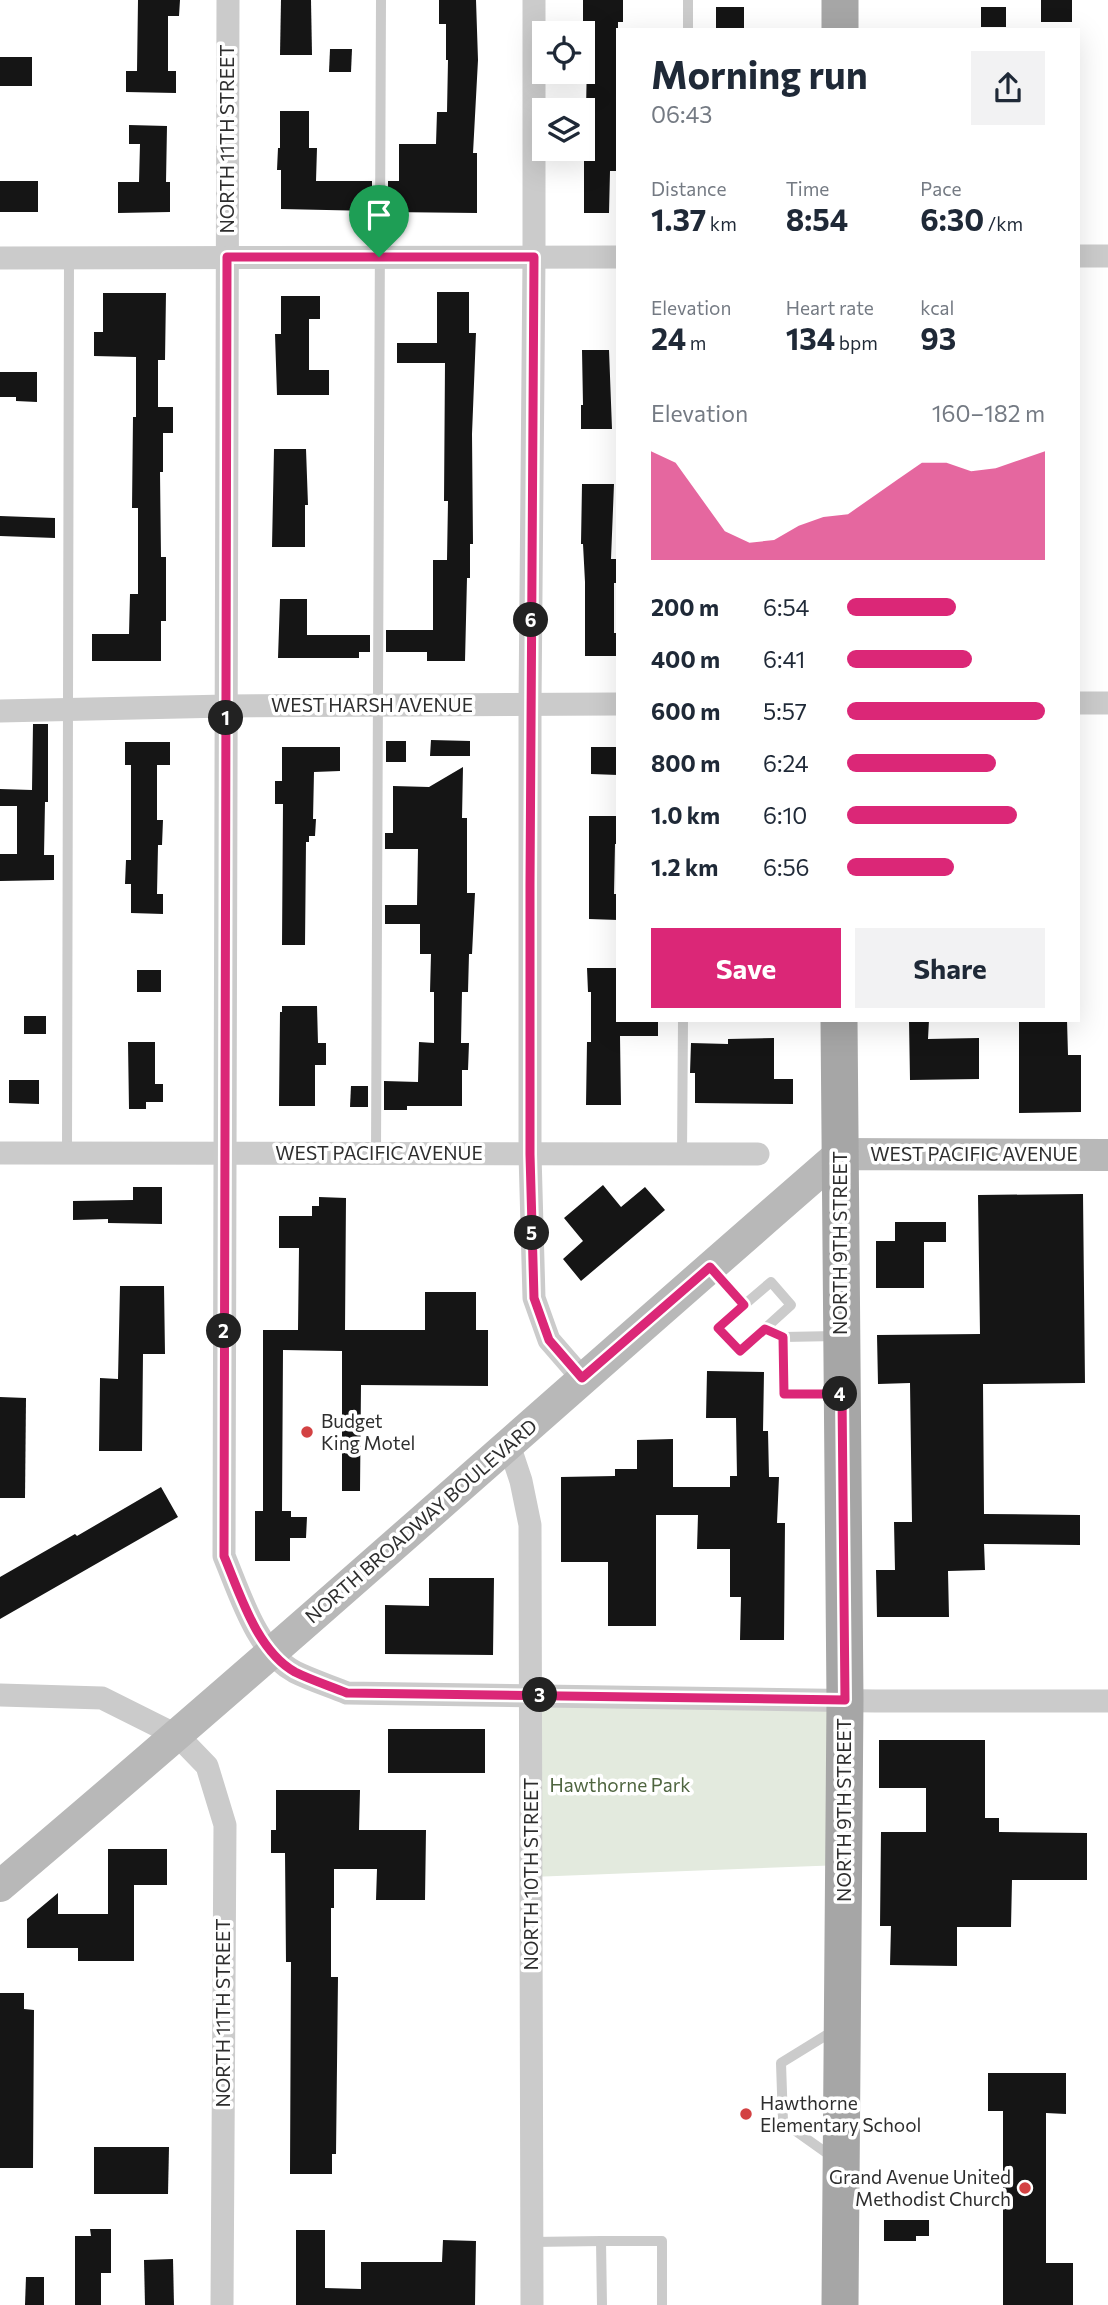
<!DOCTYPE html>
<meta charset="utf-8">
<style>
:root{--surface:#fff;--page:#f2f2f3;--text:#1f2937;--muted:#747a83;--accent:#db2777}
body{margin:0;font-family:Commissioner,sans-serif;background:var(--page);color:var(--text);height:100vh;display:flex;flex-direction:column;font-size:26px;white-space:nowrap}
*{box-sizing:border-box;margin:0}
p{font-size:23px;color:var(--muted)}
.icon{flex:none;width:38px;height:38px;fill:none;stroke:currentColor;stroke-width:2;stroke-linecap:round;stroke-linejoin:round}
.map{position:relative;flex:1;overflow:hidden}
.drawer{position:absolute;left:616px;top:28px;width:464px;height:994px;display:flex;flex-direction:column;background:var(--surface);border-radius:0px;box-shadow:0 7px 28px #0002}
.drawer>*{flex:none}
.buttons{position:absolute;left:532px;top:21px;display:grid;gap:14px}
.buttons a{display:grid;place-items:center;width:63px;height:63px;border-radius:0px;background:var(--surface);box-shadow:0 7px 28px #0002;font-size:35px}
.pin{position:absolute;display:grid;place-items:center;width:60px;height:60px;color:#fff;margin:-72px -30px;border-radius:50% 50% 50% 0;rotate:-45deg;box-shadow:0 0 7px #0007}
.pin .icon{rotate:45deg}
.km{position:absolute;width:35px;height:35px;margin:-18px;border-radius:50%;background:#222;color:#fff;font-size:19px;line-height:35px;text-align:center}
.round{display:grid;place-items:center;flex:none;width:74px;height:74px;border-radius:0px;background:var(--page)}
.summary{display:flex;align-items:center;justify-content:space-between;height:119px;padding:0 35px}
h1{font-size:38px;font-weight:700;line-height:52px}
.figures{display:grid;grid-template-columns:repeat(3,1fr);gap:10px;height:119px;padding:7px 35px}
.figures div{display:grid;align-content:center}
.figures b{font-size:30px;font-weight:700}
.figures small{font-size:19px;font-weight:400}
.figures p{font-size:19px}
.chart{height:196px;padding:14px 35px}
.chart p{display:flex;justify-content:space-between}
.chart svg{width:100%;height:126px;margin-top:7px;fill:var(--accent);opacity:.7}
.primary-button{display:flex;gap:14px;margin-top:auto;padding:14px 35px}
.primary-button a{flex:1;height:80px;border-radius:0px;background:var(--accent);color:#fff;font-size:28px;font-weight:700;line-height:80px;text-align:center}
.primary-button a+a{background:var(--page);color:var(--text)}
ul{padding:0 35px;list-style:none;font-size:23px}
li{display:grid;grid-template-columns:112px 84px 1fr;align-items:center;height:52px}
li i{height:18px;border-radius:9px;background:var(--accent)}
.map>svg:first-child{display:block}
.green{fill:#e3eade}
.building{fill:#151515}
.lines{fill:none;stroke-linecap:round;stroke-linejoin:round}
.lane{stroke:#cbcbcb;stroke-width:10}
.street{stroke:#cbcbcb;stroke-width:23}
.secondary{stroke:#b8b8b8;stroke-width:32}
.primary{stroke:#a6a6a6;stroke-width:37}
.route-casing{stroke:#fff;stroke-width:14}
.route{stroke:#db2777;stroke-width:9}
.poi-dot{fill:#d34243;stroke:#fff;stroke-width:2.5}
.labels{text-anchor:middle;stroke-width:7;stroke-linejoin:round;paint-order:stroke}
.street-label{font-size:19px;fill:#2e2e2e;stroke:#fff}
.poi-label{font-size:19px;fill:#2e2e2e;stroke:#fff;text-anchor:start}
.park-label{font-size:19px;fill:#4f6540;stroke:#fff}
</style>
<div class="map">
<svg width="1108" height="2305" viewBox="0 0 1108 2305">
<rect width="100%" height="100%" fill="#fff"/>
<!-- green -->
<polygon class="green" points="530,1695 845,1700 843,1865 531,1877"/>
<!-- building -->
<g class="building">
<polygon points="138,0 180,0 179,16 168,16 168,71 176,71 176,93 126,92 126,71 137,71"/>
<polygon points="281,0 311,0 312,55 280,55"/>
<polygon points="439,0 476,0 478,60 473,153 477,153 477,213 388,212 388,181 399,181 399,144 436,144 437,112 447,112 448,60 446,60 446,24 439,24"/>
<polygon points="583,0 623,0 623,22 618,22 618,171 610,171 609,213 584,213 584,110 586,110 587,60 583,60"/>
<rect x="1041" y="0" width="31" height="22"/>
<rect x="716" y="7" width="28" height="23"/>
<rect x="981" y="7" width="25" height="20"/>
<polygon points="330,49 352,49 351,72 329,72"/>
<rect x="0" y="57" width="32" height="29"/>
<polygon points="280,111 309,111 309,148 317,148 316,181 372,181 372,211 281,209 281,170 277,170 278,148 280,148"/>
<polygon points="129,125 167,126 166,182 170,182 170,212 118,213 118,182 139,182 140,144 129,144"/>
<rect x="0" y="181" width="38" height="31"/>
<polygon points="437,292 469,292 469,333 476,333 472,434 473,544 470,544 470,578 467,578 465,661 427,661 427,652 386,652 386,630 433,630 433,560 447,560 448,501 444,501 445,363 397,363 397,343 437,343"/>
<polygon points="103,293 166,293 165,360 158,360 158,407 173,407 173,433 163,433 163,472 160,472 161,557 166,557 166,621 161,621 161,661 92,661 92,634 129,634 130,594 138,594 138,508 132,508 133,417 136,417 136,357 94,356 94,332 103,332"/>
<polygon points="281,296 320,296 320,319 309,319 309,370 329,370 329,395 277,395 275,334 281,334"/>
<polygon points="582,350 609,350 612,429 581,429 581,405 583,405"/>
<polygon points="0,372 37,372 37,402 16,401 16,397 0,397"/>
<polygon points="274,449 306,449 308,505 305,505 305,547 272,547"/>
<polygon points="582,484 614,484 611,559 617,559 617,583 614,583 614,633 618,633 618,656 585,656 585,582 583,544 581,544"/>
<polygon points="0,516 55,518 55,538 0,536"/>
<polygon points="280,599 307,599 307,635 370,635 370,652 359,652 359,658 278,658"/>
<polygon points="33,724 48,724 48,802 45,802 44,855 54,855 54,880 0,881 0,854 17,854 17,806 0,806 0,789 32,790"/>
<polygon points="431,740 470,741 470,756 430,756"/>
<rect x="386" y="741" width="20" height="21"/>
<polygon points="125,742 170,742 170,765 157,765 157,820 163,820 162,845 158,845 157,894 163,894 163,914 131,913 131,884 125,884 126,860 131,860 131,765 125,765"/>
<polygon points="282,747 340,747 340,771 314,772 313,819 316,819 315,836 309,836 309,842 306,842 305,945 282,945 283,804 275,804 275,781 282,781"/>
<polygon points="591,747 618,747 618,775 591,774"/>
<polygon points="463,767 462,818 467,818 467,893 475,893 472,954 469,954 468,992 462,992 461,1043 469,1043 468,1070 462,1070 462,1106 407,1106 407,1110 384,1110 384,1081 418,1082 419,1042 434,1043 434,992 430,992 431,954 420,954 420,924 385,924 385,905 417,905 418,849 385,849 385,833 393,833 393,786 429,787"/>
<polygon points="589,816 618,816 618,844 615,844 614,894 618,894 618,920 589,919"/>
<polygon points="587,968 618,968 618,1020 658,1020 658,1036 620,1036 621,1105 586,1105 587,1042 591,1042 591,992 588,992"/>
<rect x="137" y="970" width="24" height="22"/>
<polygon points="282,1006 317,1006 318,1043 326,1043 326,1065 315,1065 315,1106 279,1106 280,1012 282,1012"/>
<rect x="24" y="1016" width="22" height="18"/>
<polygon points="909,1020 929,1020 928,1039 979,1038 979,1079 910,1080"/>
<polygon points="1019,1020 1067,1020 1068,1055 1081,1055 1081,1112 1019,1113"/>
<polygon points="774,1038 774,1079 793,1079 793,1104 695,1103 695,1073 690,1073 691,1043 728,1044 728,1039"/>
<polygon points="128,1042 155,1042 155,1084 163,1084 163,1102 146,1102 146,1109 129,1109"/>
<polygon points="9,1080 39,1080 39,1104 9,1103"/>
<polygon points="351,1086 368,1086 368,1107 350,1107"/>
<polygon points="603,1185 621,1207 645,1187 665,1210 581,1281 563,1259 583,1241 564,1218"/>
<polygon points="133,1187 162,1187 162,1224 108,1223 108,1219 73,1220 73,1201 133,1200"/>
<polygon points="1083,1194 1085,1383 983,1384 984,1514 1080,1515 1080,1545 984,1544 985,1570 948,1571 949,1617 877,1617 876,1570 895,1570 894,1522 912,1522 910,1383 878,1384 877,1335 980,1334 978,1195"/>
<polygon points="319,1197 346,1198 345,1330 425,1330 425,1292 476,1292 476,1330 488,1330 488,1386 361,1385 360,1491 342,1491 342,1351 283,1350 282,1511 291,1511 291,1517 307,1517 306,1538 290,1538 290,1561 255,1561 255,1511 263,1511 263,1330 298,1330 299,1248 279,1248 279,1216 312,1216 312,1206 319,1206"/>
<polygon points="895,1222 946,1222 946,1242 924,1242 924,1288 876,1288 876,1241 895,1241"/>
<polygon points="120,1286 164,1286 165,1354 143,1354 142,1451 99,1451 100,1378 118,1379"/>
<polygon points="707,1371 764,1372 763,1431 768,1431 769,1477 779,1477 777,1523 785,1523 784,1640 740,1640 741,1597 730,1597 730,1549 697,1549 698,1515 656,1515 656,1626 608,1626 608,1562 561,1562 561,1477 615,1476 615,1469 637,1469 637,1440 673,1439 673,1487 730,1487 730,1476 737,1476 736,1418 706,1418"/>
<polygon points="0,1397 26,1398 25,1498 0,1498"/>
<polygon points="161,1487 178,1517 0,1619 0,1577 75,1534 77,1536"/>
<polygon points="429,1578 494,1578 493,1655 385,1654 385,1605 429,1606"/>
<rect x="388" y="1729" width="97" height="44"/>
<polygon points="879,1740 985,1740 985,1818 999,1818 999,1832 1087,1833 1087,1880 1012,1880 1011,1927 957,1927 957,1966 890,1965 891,1926 880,1926 881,1832 926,1832 926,1788 879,1788"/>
<polygon points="276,1790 360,1790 359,1830 426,1830 425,1900 376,1900 377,1869 334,1869 334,1908 331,1908 331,1977 338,1977 336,2154 332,2154 332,2174 290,2174 291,1962 286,1962 285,1853 271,1853 271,1830 276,1830"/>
<polygon points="108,1849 167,1849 167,1885 134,1885 134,1961 78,1961 78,1948 27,1948 27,1919 58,1893 58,1914 108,1914"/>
<polygon points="0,1993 24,1993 24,2009 34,2010 33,2168 0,2168"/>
<polygon points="988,2073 1066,2073 1066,2114 1046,2113 1046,2263 1073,2263 1073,2305 1003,2305 1003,2111 988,2111"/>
<polygon points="94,2147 169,2147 168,2194 94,2194"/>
<polygon points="884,2220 929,2220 929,2236 916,2236 916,2241 884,2241"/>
<polygon points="90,2229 111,2229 111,2273 101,2273 101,2305 75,2305 75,2236 91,2236"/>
<polygon points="296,2230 325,2230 325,2288 361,2289 361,2262 442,2262 443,2240 476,2241 475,2305 296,2305"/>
<polygon points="173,2259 174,2305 145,2305 144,2260"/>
<polygon points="26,2277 44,2277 44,2305 25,2305"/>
</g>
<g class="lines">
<!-- lane -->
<g class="lane">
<polyline points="688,30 688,0"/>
<polyline points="67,1153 69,257"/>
<polyline points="376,1153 381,0"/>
<polyline points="682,1154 683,1020"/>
<polyline points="712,1269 744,1305 771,1282 791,1305 740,1351 718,1328 744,1305"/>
<polyline points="836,1394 784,1394 783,1337 837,1336"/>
<polyline points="833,2031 781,2063 783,2122 835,2159"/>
<polyline points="532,2242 601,2241"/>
<polyline points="602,2305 601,2241 662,2241 662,2305"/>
</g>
<!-- street -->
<g class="street">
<path d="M228 0 224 1556C240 1594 257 1652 295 1672 311 1680 330 1686 347 1693L875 1701H1108"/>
<polyline points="534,0 534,257 530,704 530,1154 534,1298 549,1340 582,1378"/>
<polyline points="1078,256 1108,256"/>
<polyline points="0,258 618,257"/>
<polyline points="1078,703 1108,703"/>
<polyline points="0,711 226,706 618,704"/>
<polyline points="0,1153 758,1154"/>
<polyline points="509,1445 521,1481 530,1525 532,2305"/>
<polyline points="0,1695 102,1698 178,1736 207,1766 225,1825 222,2305"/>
</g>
<!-- secondary -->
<path class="secondary" d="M0 1886C284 1646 560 1397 840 1154L1108 1155"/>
<!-- primary -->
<g class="primary">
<polyline points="840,30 840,0"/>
<polyline points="839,1020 845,1700 840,2305"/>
</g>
</g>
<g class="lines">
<defs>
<path id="route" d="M227 257H534L530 884V1154L534 1298 549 1340 582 1378 710 1267 744 1305 718 1328 740 1351 765 1329 783 1337 784 1394H842L845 1700 347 1693C330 1686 311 1680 295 1672 257 1651 240 1594 224 1556Z"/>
</defs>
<!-- route casing -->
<use href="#route" class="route-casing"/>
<!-- route -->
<use href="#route" class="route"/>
</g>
<!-- markers -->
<g class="poi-dot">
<circle cx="307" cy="1432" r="7"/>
<circle cx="746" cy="2114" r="7"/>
<circle cx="1025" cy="2188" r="7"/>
</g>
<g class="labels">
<!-- street labels -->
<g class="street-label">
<text transform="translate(227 139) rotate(-90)" y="7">NORTH 11TH STREET</text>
<text x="372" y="712">WEST HARSH AVENUE</text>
<text x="379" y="1160">WEST PACIFIC AVENUE</text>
<text x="974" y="1161">WEST PACIFIC AVENUE</text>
<text transform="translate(840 1243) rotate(-90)" y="7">NORTH 9TH STREET</text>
<text transform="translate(421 1521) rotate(-41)" y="7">NORTH BROADWAY BOULEVARD</text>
<text transform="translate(844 1810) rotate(-90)" y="7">NORTH 9TH STREET</text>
<text transform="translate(531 1874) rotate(-90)" y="7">NORTH 10TH STREET</text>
<text transform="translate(223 2013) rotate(-90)" y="7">NORTH 11TH STREET</text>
</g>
<!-- poi labels -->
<g class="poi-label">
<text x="321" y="1428">Budget<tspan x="321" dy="22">King Motel</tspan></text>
<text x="760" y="2110">Hawthorne<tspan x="760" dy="22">Elementary School</tspan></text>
<text x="1011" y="2184" text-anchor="end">Grand Avenue United<tspan x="1011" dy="22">Methodist Church</tspan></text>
</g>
<!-- park labels -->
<g class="park-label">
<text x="620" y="1792">Hawthorne Park</text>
</g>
</g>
</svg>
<div class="buttons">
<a><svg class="icon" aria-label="locate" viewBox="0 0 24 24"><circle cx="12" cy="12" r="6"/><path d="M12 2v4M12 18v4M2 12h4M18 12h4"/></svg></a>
<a><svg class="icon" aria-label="layers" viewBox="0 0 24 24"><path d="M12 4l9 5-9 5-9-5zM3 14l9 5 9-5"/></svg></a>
</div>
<div class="pin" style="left:379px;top:257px;background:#1e9e55"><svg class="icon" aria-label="arrive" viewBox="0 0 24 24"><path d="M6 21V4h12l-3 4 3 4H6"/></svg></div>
<b class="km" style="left:226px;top:718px">1</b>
<b class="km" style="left:224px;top:1331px">2</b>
<b class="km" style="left:540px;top:1695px">3</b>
<b class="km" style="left:840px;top:1394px">4</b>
<b class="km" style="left:532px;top:1233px">5</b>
<b class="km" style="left:531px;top:620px">6</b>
<section class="drawer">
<div class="summary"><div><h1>Morning run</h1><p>06:43</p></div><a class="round"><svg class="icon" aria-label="share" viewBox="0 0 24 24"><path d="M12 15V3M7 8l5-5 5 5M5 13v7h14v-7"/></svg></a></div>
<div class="figures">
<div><p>Distance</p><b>1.37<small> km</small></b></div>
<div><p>Time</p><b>8:54</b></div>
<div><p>Pace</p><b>6:30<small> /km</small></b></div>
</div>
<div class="figures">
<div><p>Elevation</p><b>24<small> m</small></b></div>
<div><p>Heart rate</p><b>134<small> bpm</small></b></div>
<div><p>kcal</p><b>93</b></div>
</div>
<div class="chart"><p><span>Elevation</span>160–182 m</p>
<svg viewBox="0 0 160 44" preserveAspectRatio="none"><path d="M0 44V6L10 10L20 22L30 34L40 38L50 37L60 32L70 29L80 28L90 22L100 16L110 10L120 10L130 13L140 12L150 9L160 6V44z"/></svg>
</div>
<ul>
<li><b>200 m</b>6:54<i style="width:55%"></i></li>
<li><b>400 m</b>6:41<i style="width:63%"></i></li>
<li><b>600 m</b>5:57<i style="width:100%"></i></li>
<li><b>800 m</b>6:24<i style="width:75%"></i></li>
<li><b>1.0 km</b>6:10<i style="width:86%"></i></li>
<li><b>1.2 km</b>6:56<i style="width:54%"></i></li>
</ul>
<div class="primary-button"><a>Save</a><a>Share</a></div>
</section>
</div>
